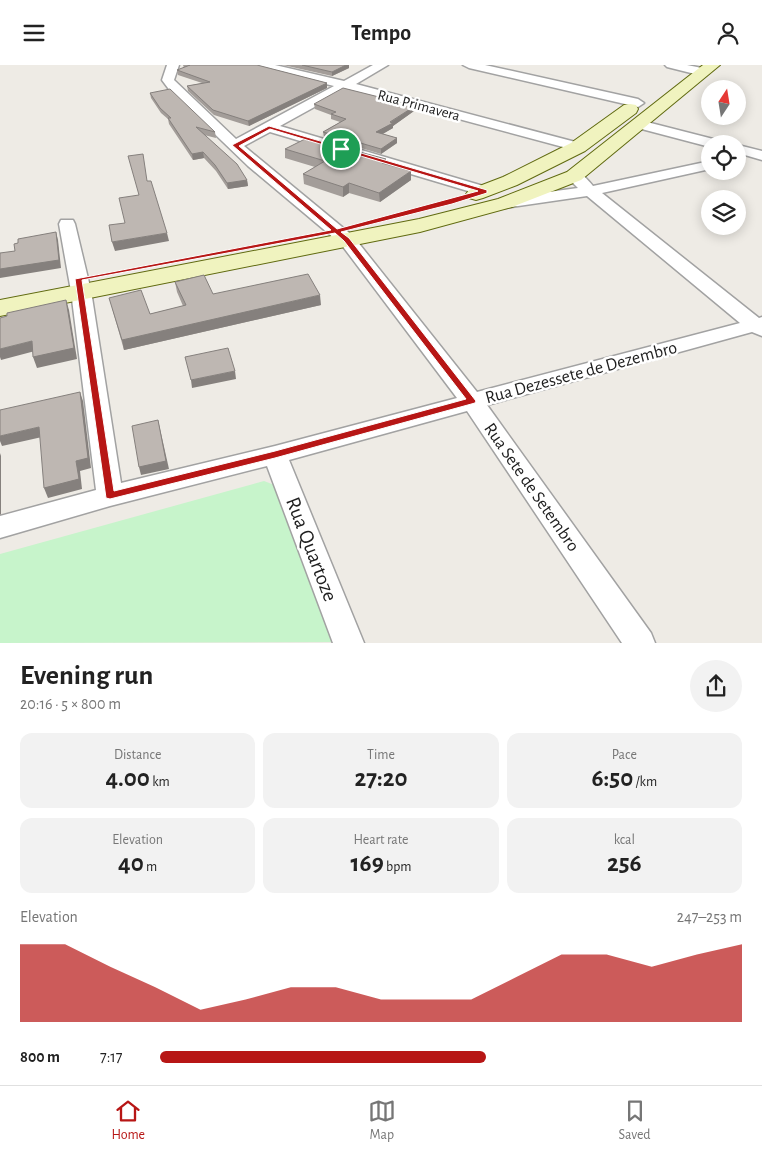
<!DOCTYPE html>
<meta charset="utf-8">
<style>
:root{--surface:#fff;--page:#f2f2f2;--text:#222;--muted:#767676;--line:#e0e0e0;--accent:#b71615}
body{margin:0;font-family:"Alegreya Sans",sans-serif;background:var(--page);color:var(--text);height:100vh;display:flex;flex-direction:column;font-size:19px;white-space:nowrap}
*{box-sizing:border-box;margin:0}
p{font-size:16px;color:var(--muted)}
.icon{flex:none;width:28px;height:28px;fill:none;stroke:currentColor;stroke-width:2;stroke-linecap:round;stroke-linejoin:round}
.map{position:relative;height:578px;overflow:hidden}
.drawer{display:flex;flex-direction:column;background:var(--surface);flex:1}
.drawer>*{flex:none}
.needle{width:32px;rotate:12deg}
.buttons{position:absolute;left:701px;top:15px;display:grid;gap:10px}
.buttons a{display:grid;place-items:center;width:45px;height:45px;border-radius:50%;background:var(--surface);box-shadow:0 2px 12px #0003;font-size:25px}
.pin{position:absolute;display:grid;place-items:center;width:42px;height:42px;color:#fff;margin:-21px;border:2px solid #fff;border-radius:50%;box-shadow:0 1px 5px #0007}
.round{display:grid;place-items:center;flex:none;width:52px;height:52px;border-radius:26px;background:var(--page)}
.head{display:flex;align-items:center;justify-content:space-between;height:85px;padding:0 20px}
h1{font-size:28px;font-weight:700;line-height:38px}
.metrics{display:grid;grid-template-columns:repeat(3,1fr);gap:8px;height:85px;padding:5px 20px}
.metrics div{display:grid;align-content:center;border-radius:12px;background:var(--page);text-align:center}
.metrics b{font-size:25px;font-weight:700}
.metrics small{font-size:14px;font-weight:400}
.metrics p{font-size:14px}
.chart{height:140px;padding:10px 20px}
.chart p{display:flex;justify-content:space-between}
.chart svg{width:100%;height:90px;margin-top:5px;fill:var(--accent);opacity:.7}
ul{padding:0 20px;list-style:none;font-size:16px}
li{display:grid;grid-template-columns:80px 60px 1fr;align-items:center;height:38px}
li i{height:12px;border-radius:6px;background:var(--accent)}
header{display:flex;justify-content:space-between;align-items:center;height:65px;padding:0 20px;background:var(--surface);font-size:22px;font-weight:700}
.dock{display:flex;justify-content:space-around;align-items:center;height:70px;border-top:1px solid var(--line);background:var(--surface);font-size:14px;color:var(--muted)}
.dock a{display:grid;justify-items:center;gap:2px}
.dock .current{color:var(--accent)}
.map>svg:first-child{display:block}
.park{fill:#c7f4cb}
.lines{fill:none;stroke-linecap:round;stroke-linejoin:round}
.street-casing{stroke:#a2a2a2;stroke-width:3}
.secondary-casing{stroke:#606a10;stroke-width:2}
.street{fill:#fff;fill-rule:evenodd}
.secondary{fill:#f0f3bf;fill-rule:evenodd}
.wall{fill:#a39d99}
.shaded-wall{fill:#85807d}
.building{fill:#beb7b2;stroke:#85807d}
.route{fill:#b71615;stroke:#fff;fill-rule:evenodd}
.labels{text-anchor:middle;stroke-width:5;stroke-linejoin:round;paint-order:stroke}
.far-street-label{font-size:15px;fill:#1e1e1e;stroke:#fff}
.street-label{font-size:18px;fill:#1e1e1e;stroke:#fff}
.near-street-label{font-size:21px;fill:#1e1e1e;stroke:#fff}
</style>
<header><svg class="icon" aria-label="menu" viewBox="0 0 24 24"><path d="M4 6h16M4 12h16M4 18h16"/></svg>Tempo<svg class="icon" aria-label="person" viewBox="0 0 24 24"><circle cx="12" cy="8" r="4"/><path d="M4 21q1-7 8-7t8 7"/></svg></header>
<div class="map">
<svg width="762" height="578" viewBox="0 0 762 578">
<rect width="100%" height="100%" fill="#eeebe5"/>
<!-- park -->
<polygon class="park" points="264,416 277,421 332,577 0,578 0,489"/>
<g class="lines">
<defs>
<g id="street">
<path d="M167 0H179L174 15 236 74 334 21 256 2 254 0H275L344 16 373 0H388L356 19 583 79 585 82 583 85 578 86 347 24 280 61 490 123 492 126 490 129H478L270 67 244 81 353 171 477 327 740 258 587 131 505 143 499 141 497 138 499 135 505 133 578 123 566 111 569 108C580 105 586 113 593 121L710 96V104L602 128 759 253 762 252V271L752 267 487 340 651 568 655 578H622L467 346 289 395 364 578H333L267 401 110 441 0 473V451L96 425 71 226 59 159 61 155H73L75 159 91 226 121 418 275 381 457 333 341 179 248 101 171 27 162 15Z"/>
<polygon points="463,0 485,0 638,34 644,38 638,42 469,3"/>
<polygon points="665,0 687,0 707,4 709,7 703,11 667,2"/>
<polygon points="639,55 721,76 723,79 710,79 710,82 634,62 632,59 634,56"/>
<polygon points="738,80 762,86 762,95 738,88"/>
</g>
<g id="secondary">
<polygon points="703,0 720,0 581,115 512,142 420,167 0,251 0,235 419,154 498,134 567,107"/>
<polygon points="630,39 636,40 638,44 636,48 585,86 517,120 483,133 476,135 469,133 466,129 469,125 503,112 571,78 624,40"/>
</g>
</defs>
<!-- street casing -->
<use href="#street" class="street-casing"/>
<!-- secondary casing -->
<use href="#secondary" class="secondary-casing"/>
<!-- street -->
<use href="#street" class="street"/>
<!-- secondary -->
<use href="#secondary" class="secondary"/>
</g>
<!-- wall -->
<g class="wall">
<polygon points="183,0 257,0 327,18 327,23 249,61 214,50 188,26 187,21 202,18 178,10 177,5 184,3"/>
<polygon points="283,0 349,0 349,3 332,11"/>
<polygon points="150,28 215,67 216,73 204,70 247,115 248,121 228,124 216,106 204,93 193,95 169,59 168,54 161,48 151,33"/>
<polygon points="314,39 415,41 414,46 393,61 393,63 382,69 397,73 397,78 381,89 324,72 323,67 340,57 331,54 331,50 315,44"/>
<polygon points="285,84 386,94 386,99 411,115 380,137 349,128 343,132 304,119 303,109 315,102 285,93"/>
<polygon points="175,217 213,229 321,240 124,285 112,243 150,249 183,241 177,227"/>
</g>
<!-- shaded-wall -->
<g class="shaded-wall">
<polygon points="346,0 349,0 349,3 332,11 332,7"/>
<polygon points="327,18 327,23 249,61 248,56"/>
<polygon points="415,41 414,46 393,61 393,63 376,73 376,67"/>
<polygon points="397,73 397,78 381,89 381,84"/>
<polygon points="203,87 204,93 193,95 192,89"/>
<polygon points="411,106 411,115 380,137 379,128"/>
<polygon points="247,115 248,121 228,124 227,118"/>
<polygon points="349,118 349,128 343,132 343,122"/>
<polygon points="56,167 58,175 61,203 0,213 0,204"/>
<polygon points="167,168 169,176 115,186 112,177"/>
<polygon points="320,230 321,240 124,285 122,275"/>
<polygon points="66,235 69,245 77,294 37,303 33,292"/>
<polygon points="32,276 35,286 1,295 0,292 0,284"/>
<polygon points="235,306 236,314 192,323 191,315"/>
<polygon points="80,327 83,336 91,403 80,406 82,424 48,433 44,423"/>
<polygon points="158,355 169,404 141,410 139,402"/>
<polygon points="39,362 42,372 2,381 0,376 0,371"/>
<polygon points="0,388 1,391 1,449 0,450"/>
</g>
<!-- building -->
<g class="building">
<polygon points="189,0 257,0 327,18 248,56 213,45 187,21 210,17 177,5 190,0"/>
<polygon points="302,0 346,0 332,7"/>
<polygon points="343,23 415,41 390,57 393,58 376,67 397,73 381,84 323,67 346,54 331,49 336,47 314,39"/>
<polygon points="170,24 215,67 196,62 237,99 247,115 227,118 215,100 203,87 192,89 168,53 171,53 160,43 150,28"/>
<polygon points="307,73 386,94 382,98 411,106 379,128 349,118 343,122 303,109 325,96 285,84"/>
<polygon points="143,89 147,116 151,116 167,168 112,177 109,160 125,158 119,133 139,130 128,91"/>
<polygon points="56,167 59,195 0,204 0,188 15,186 14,179 18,178 18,174"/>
<polygon points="308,209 320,230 122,275 109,233 141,225 150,249 186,240 175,217 204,210 213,229"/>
<polygon points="66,235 74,283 33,292 32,276 0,284 0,253 7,251 7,248"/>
<polygon points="228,283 235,306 191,315 185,292"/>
<polygon points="80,327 88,393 76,396 79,414 44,423 39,362 0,371 0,345"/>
<polygon points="158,355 166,396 139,402 132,361"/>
</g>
<!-- route -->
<path class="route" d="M269 61 487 125V128L452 139 341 167 349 173 476 336 475 338 275 393 110 434 106 433 75 214 331 165 232 80ZM270 64 478 126 337 164 239 81ZM335 168 344 176 466 334 275 386 114 426 82 215Z"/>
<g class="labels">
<!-- far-street labels -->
<g class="far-street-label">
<text transform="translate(419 40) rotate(15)" y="5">Rua Primavera</text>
</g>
<!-- street labels -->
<g class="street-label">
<text transform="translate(581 307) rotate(-15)" y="6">Rua Dezessete de Dezembro</text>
<text transform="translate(532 422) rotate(55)" y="6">Rua Sete de Setembro</text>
</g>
<!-- near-street labels -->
<g class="near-street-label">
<text transform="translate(312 484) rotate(69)" y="7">Rua Quartoze</text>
</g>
</g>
</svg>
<div class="buttons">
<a><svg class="needle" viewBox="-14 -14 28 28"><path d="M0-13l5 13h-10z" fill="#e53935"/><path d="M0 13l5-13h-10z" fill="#767676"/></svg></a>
<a><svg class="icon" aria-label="locate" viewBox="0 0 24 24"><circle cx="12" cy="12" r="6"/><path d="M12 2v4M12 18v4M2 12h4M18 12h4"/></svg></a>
<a><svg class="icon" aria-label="layers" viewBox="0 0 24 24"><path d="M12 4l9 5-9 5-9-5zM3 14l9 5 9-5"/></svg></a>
</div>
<div class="pin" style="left:341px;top:84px;background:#1e9e55"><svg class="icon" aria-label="arrive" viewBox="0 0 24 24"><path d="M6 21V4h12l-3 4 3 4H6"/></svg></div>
</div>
<section class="drawer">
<div class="head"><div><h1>Evening run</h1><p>20:16 · 5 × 800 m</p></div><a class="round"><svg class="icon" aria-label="share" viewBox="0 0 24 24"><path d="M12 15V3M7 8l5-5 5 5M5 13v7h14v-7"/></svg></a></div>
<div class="metrics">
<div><p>Distance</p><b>4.00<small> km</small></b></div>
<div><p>Time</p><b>27:20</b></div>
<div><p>Pace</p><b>6:50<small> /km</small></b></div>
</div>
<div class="metrics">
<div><p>Elevation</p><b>40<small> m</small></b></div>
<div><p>Heart rate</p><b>169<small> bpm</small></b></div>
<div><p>kcal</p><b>256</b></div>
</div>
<div class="chart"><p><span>Elevation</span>247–253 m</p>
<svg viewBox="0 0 160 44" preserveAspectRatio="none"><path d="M0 44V6L10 6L20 17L30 27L40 38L50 33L60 27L70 27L80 33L90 33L100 33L110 22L120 11L130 11L140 17L150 11L160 6V44z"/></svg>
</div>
<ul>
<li><b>800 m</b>7:17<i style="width:56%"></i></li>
</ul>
</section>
<nav class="dock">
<a class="current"><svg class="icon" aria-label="home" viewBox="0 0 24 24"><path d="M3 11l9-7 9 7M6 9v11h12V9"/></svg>Home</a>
<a><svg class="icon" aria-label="map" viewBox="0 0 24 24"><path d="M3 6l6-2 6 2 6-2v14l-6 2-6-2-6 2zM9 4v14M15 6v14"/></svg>Map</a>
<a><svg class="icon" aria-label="saved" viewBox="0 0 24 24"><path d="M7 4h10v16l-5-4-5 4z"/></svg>Saved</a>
</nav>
